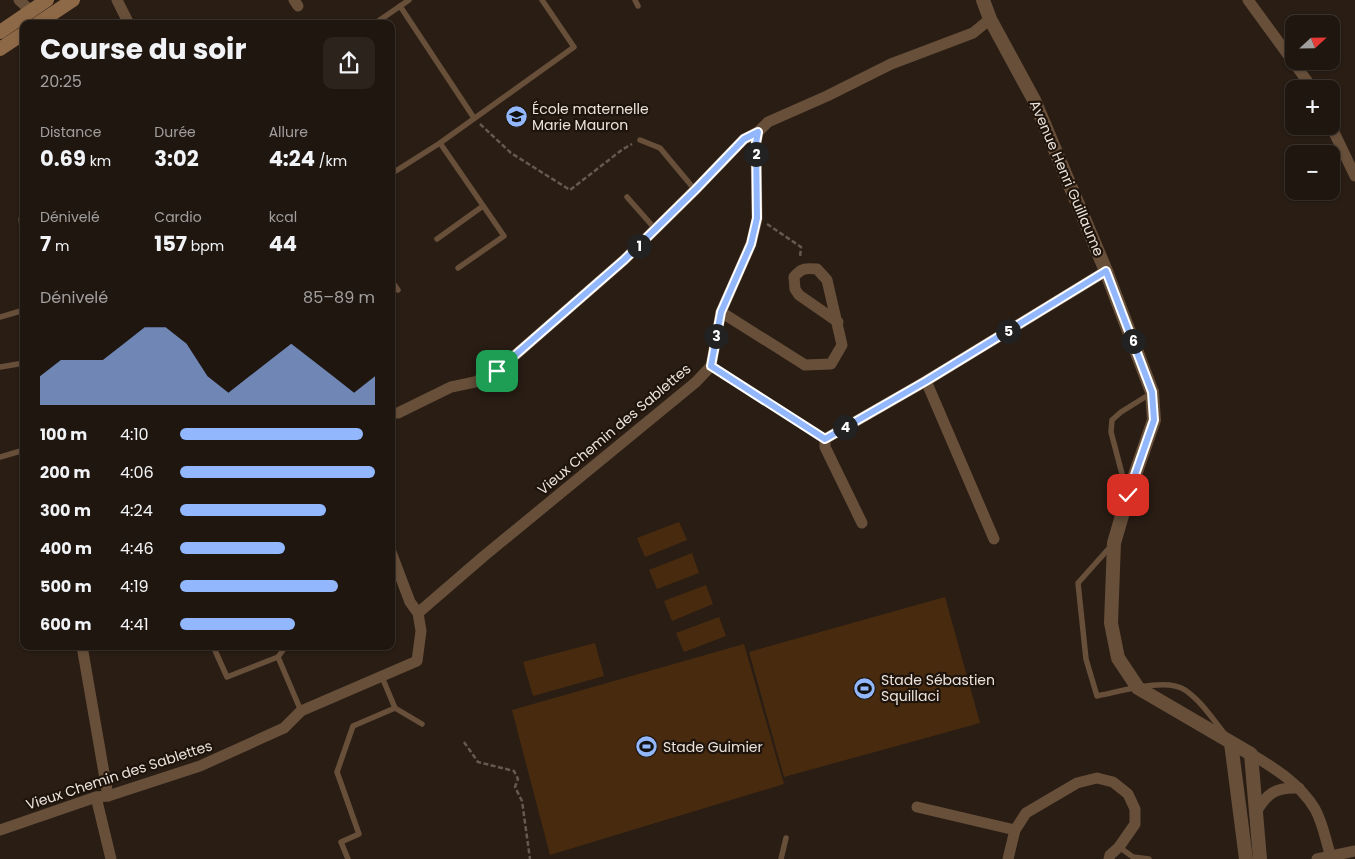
<!DOCTYPE html>
<html lang="fr">
<meta charset="utf-8">
<style>
:root{--surface:#1f160f;--page:#2c231d;--text:#f1f3f6;--muted:#a19f9e;--line:#3c352f;--accent:#93b7fd}
body{margin:0;font-family:Poppins,sans-serif;background:var(--page);color:var(--text);height:100vh;display:flex;flex-direction:column;font-size:19px;white-space:nowrap}
*{box-sizing:border-box;margin:0}
p{font-size:16px;color:var(--muted)}
.icon{flex:none;width:28px;height:28px;fill:none;stroke:currentColor;stroke-width:2;stroke-linecap:round;stroke-linejoin:round}
.map{position:relative;flex:1;overflow:hidden}
.side{position:absolute;left:20px;top:20px;width:375px;height:630px;display:flex;flex-direction:column;background:var(--surface);border-radius:10px;box-shadow:0 1px 4px #0004,0 0 0 1px var(--line)}
.side>*{flex:none}
.needle{width:32px;rotate:68deg}
.fabs{position:absolute;left:1285px;top:15px;display:grid;gap:10px}
.fabs a{display:grid;place-items:center;width:55px;height:55px;border-radius:10px;background:var(--surface);box-shadow:0 1px 4px #0004,0 0 0 1px var(--line);font-size:25px}
.pin{position:absolute;display:grid;place-items:center;width:42px;height:42px;color:#fff;margin:-21px;border-radius:10px;box-shadow:0 2px 8px #0006}
.km{position:absolute;width:25px;height:25px;margin:-12px;border-radius:50%;background:#222;color:#fff;font-size:14px;line-height:25px;text-align:center}
.round{display:grid;place-items:center;flex:none;width:52px;height:52px;border-radius:10px;background:var(--page)}
.head{display:flex;align-items:center;justify-content:space-between;height:85px;padding:0 20px}
h1{font-size:28px;font-weight:700;line-height:38px}
.metrics{display:grid;grid-template-columns:repeat(3,1fr);gap:8px;height:85px;padding:5px 20px}
.metrics div{display:grid;align-content:center}
.metrics b{font-size:21px;font-weight:700}
.metrics small{font-size:14px;font-weight:400}
.metrics p{font-size:14px}
.chart{height:140px;padding:10px 20px}
.chart p{display:flex;justify-content:space-between}
.chart svg{width:100%;height:90px;margin-top:5px;fill:var(--accent);opacity:.7}
ul{padding:0 20px;list-style:none;font-size:16px}
li{display:grid;grid-template-columns:80px 60px 1fr;align-items:center;height:38px}
li i{height:12px;border-radius:6px;background:var(--accent)}
.map>svg:first-child{display:block}
.green{fill:#482b0f}
.lines{fill:none;stroke-linecap:round;stroke-linejoin:round}
.path{stroke:#655a52;stroke-width:2.5;stroke-dasharray:5 2.5;stroke-linecap:butt}
.service{stroke:#674f3a;stroke-width:5.5}
.minor{stroke:#674f3a;stroke-width:11}
.tertiary{stroke:#674f3a;stroke-width:14}
.secondary{stroke:#8e6947;stroke-width:14}
.route-casing{stroke:#fff;stroke-width:10}
.route{stroke:#93b7fd;stroke-width:6}
.labels{text-anchor:middle;stroke-width:4.5;stroke-linejoin:round;paint-order:stroke}
.poi-label{font-size:14px;fill:#ebe3dc;stroke:#1f140b;text-anchor:start}
.street-label{font-size:14px;fill:#ebe3dc;stroke:#1f140b}
</style>
<div class="map">
<svg width="1355" height="859" viewBox="0 0 1355 859">
<rect width="100%" height="100%" fill="#291d14"/>
<!-- green -->
<g class="green">
<polygon points="679,522 687,540 645,557 637,538"/>
<polygon points="692,553 699,573 657,589 649,570"/>
<polygon points="706,585 713,604 672,621 664,601"/>
<polygon points="945,597 980,723 784,777 749,652"/>
<polygon points="719,617 726,636 684,652 676,633"/>
<polygon points="595,643 604,676 533,696 523,662"/>
<polygon points="744,644 784,784 550,855 512,710"/>
</g>
<g class="lines">
<!-- path -->
<g class="path">
<polyline points="480,124 511,153 570,190 623,149 632,144"/>
<polyline points="767,224 801,247 800,258"/>
<polyline points="721,373 815,433"/>
<polyline points="464,742 478,762 514,771 518,779 515,787 522,801 530,859"/>
</g>
<!-- service -->
<g class="service">
<polyline points="635,0 638,6"/>
<polyline points="400,6 474,118"/>
<polyline points="374,24 409,0"/>
<polyline points="640,140 660,148 695,190"/>
<polyline points="440,143 574,47 542,0"/>
<polyline points="391,174 440,143 504,236 458,268"/>
<polyline points="627,197 656,230"/>
<polyline points="24,218 21,219 24,246"/>
<polyline points="437,239 483,206"/>
<polyline points="391,280 398,290"/>
<polyline points="0,317 24,310"/>
<polyline points="0,367 24,363"/>
<polyline points="0,457 24,450"/>
<polyline points="1126,489 1111,432 1112,420 1121,412 1150,394"/>
<path d="M1111 546 1078 583 1086 659 1097 696C1119 692 1166 677 1185 690 1201 701 1212 718 1224 733"/>
<polyline points="213,646 227,677 278,657"/>
<polyline points="286,646 278,657 301,711"/>
<polyline points="395,708 422,724"/>
<polyline points="1119,847 1133,857 1149,859"/>
<polyline points="348,859 341,842 359,834 337,772 353,726 395,708 382,677"/>
<polyline points="781,859 786,838"/>
</g>
<!-- minor -->
<g class="minor">
<polyline points="19,0 31,11"/>
<polyline points="117,0 129,24"/>
<polyline points="294,0 298,6"/>
<polyline points="1248,0 1313,89"/>
<polyline points="1331,126 1355,176"/>
<path d="M721 312 805 365 831 364 842 345 827 280 817 269C806 268 801 268 794 277L795 289 799 295 838 322"/>
<polyline points="398,413 451,387 475,382 497,371 624,260 695,190 744,139 758,132"/>
<polyline points="862,523 825,447 825,439 926,381"/>
<polyline points="994,539 926,381 1106,271"/>
<polyline points="418,613 484,556 696,382 711,366 721,312 751,244 757,219 756,143 758,132 768,122 827,96 891,64 973,33 990,19"/>
<polyline points="82,646 108,796"/>
<path d="M1251 754C1276 769 1300 784 1315 809 1323 823 1326 842 1331 857"/>
<polyline points="96,797 111,859"/>
<polyline points="917,807 1015,830"/>
<path d="M1255 814C1267 793 1275 787 1299 788"/>
<polyline points="0,830 96,797 108,796 200,766 284,728 301,711 417,661 421,631 418,613 410,602 391,552"/>
<polyline points="1008,859 1015,830 1026,813 1077,783 1097,778 1113,782 1128,794 1135,809 1135,824 1119,847 1110,855 1109,859"/>
<polyline points="1317,859 1355,851"/>
</g>
<!-- tertiary -->
<g class="tertiary">
<polyline points="983,0 990,19 1034,100 1106,271 1152,392 1154,420 1128,495 1114,543 1111,623 1118,658 1138,688 1251,754 1260,859"/>
<polyline points="1231,743 1246,859"/>
</g>
<!-- secondary -->
<g class="secondary">
<polyline points="37,24 73,0"/>
<polyline points="0,32 47,0"/>
<polyline points="0,49 24,33"/>
</g>
</g>
<g class="lines">
<defs>
<polyline id="route" points="497,371 624,260 695,190 744,139 758,132 756,143 757,218 751,244 721,312 711,366 825,439 926,381 1106,271 1152,392 1154,420 1128,495"/>
</defs>
<!-- route casing -->
<use href="#route" class="route-casing"/>
<!-- route -->
<use href="#route" class="route"/>
</g>
<!-- icons -->
<defs>
<symbol id="school-disc" viewBox="-11 -11 22 22"><circle r="9.5" fill="#93b7fd" stroke="#1f140b"/><path d="M0-5L7-2L0 1L-7-2ZM-4 1L0 2.5L4 1V4Q0 6-4 4Z" fill="#111"/></symbol>
<symbol id="stadium-disc" viewBox="-11 -11 22 22"><circle r="9.5" fill="#93b7fd" stroke="#1f140b"/><path d="M0-5a6.5 5 0 1 0 0 10a6.5 5 0 1 0 0-10ZM-3.5-1.8h7v3.6h-7Z" fill="#111"/></symbol>
</defs>
<g fill-rule="evenodd">
<use href="#school-disc" x="504" y="104" width="25" height="25"/>
<use href="#stadium-disc" x="852" y="676" width="25" height="25"/>
<use href="#stadium-disc" x="634" y="734" width="25" height="25"/>
</g>
<g class="labels">
<!-- poi labels -->
<g class="poi-label">
<text x="532" y="114">École maternelle<tspan x="532" dy="16">Marie Mauron</tspan></text>
<text x="881" y="685">Stade Sébastien<tspan x="881" dy="16">Squillaci</tspan></text>
<text x="663" y="752">Stade Guimier</text>
</g>
<!-- street labels -->
<g class="street-label">
<text transform="translate(1067 178) rotate(67)" y="5">Avenue Henri Guillaume</text>
<text transform="translate(614 429) rotate(-40)" y="5">Vieux Chemin des Sablettes</text>
<text transform="translate(119 775) rotate(-18)" y="5">Vieux Chemin des Sablettes</text>
</g>
</g>
</svg>
<div class="fabs">
<a><svg class="needle" viewBox="-14 -14 28 28"><path d="M0-13l5 13h-10z" fill="#e53935"/><path d="M0 13l5-13h-10z" fill="#a19f9e"/></svg></a>
<a>+</a>
<a>−</a>
</div>
<div class="pin" style="left:497px;top:371px;background:#1e9e55"><svg class="icon" aria-label="arrive" viewBox="0 0 24 24"><path d="M6 21V4h12l-3 4 3 4H6"/></svg></div>
<div class="pin" style="left:1128px;top:495px;background:#d93025"><svg class="icon" aria-label="check" viewBox="0 0 24 24"><path d="M5 12l5 5 9-10"/></svg></div>
<b class="km" style="left:639px;top:246px">1</b>
<b class="km" style="left:756px;top:154px">2</b>
<b class="km" style="left:716px;top:336px">3</b>
<b class="km" style="left:845px;top:427px">4</b>
<b class="km" style="left:1008px;top:331px">5</b>
<b class="km" style="left:1133px;top:341px">6</b>
<section class="side">
<div class="head"><div><h1>Course du soir</h1><p>20:25</p></div><a class="round"><svg class="icon" aria-label="share" viewBox="0 0 24 24"><path d="M12 15V3M7 8l5-5 5 5M5 13v7h14v-7"/></svg></a></div>
<div class="metrics">
<div><p>Distance</p><b>0.69<small> km</small></b></div>
<div><p>Durée</p><b>3:02</b></div>
<div><p>Allure</p><b>4:24<small> /km</small></b></div>
</div>
<div class="metrics">
<div><p>Dénivelé</p><b>7<small> m</small></b></div>
<div><p>Cardio</p><b>157<small> bpm</small></b></div>
<div><p>kcal</p><b>44</b></div>
</div>
<div class="chart"><p><span>Dénivelé</span>85–89 m</p>
<svg viewBox="0 0 160 44" preserveAspectRatio="none"><path d="M0 44V30L10 22L20 22L30 22L40 14L50 6L60 6L70 14L80 30L90 38L100 30L110 22L120 14L130 22L140 30L150 38L160 30V44z"/></svg>
</div>
<ul>
<li><b>100 m</b>4:10<i style="width:94%"></i></li>
<li><b>200 m</b>4:06<i style="width:100%"></i></li>
<li><b>300 m</b>4:24<i style="width:75%"></i></li>
<li><b>400 m</b>4:46<i style="width:54%"></i></li>
<li><b>500 m</b>4:19<i style="width:81%"></i></li>
<li><b>600 m</b>4:41<i style="width:59%"></i></li>
</ul>
</section>
</div>
